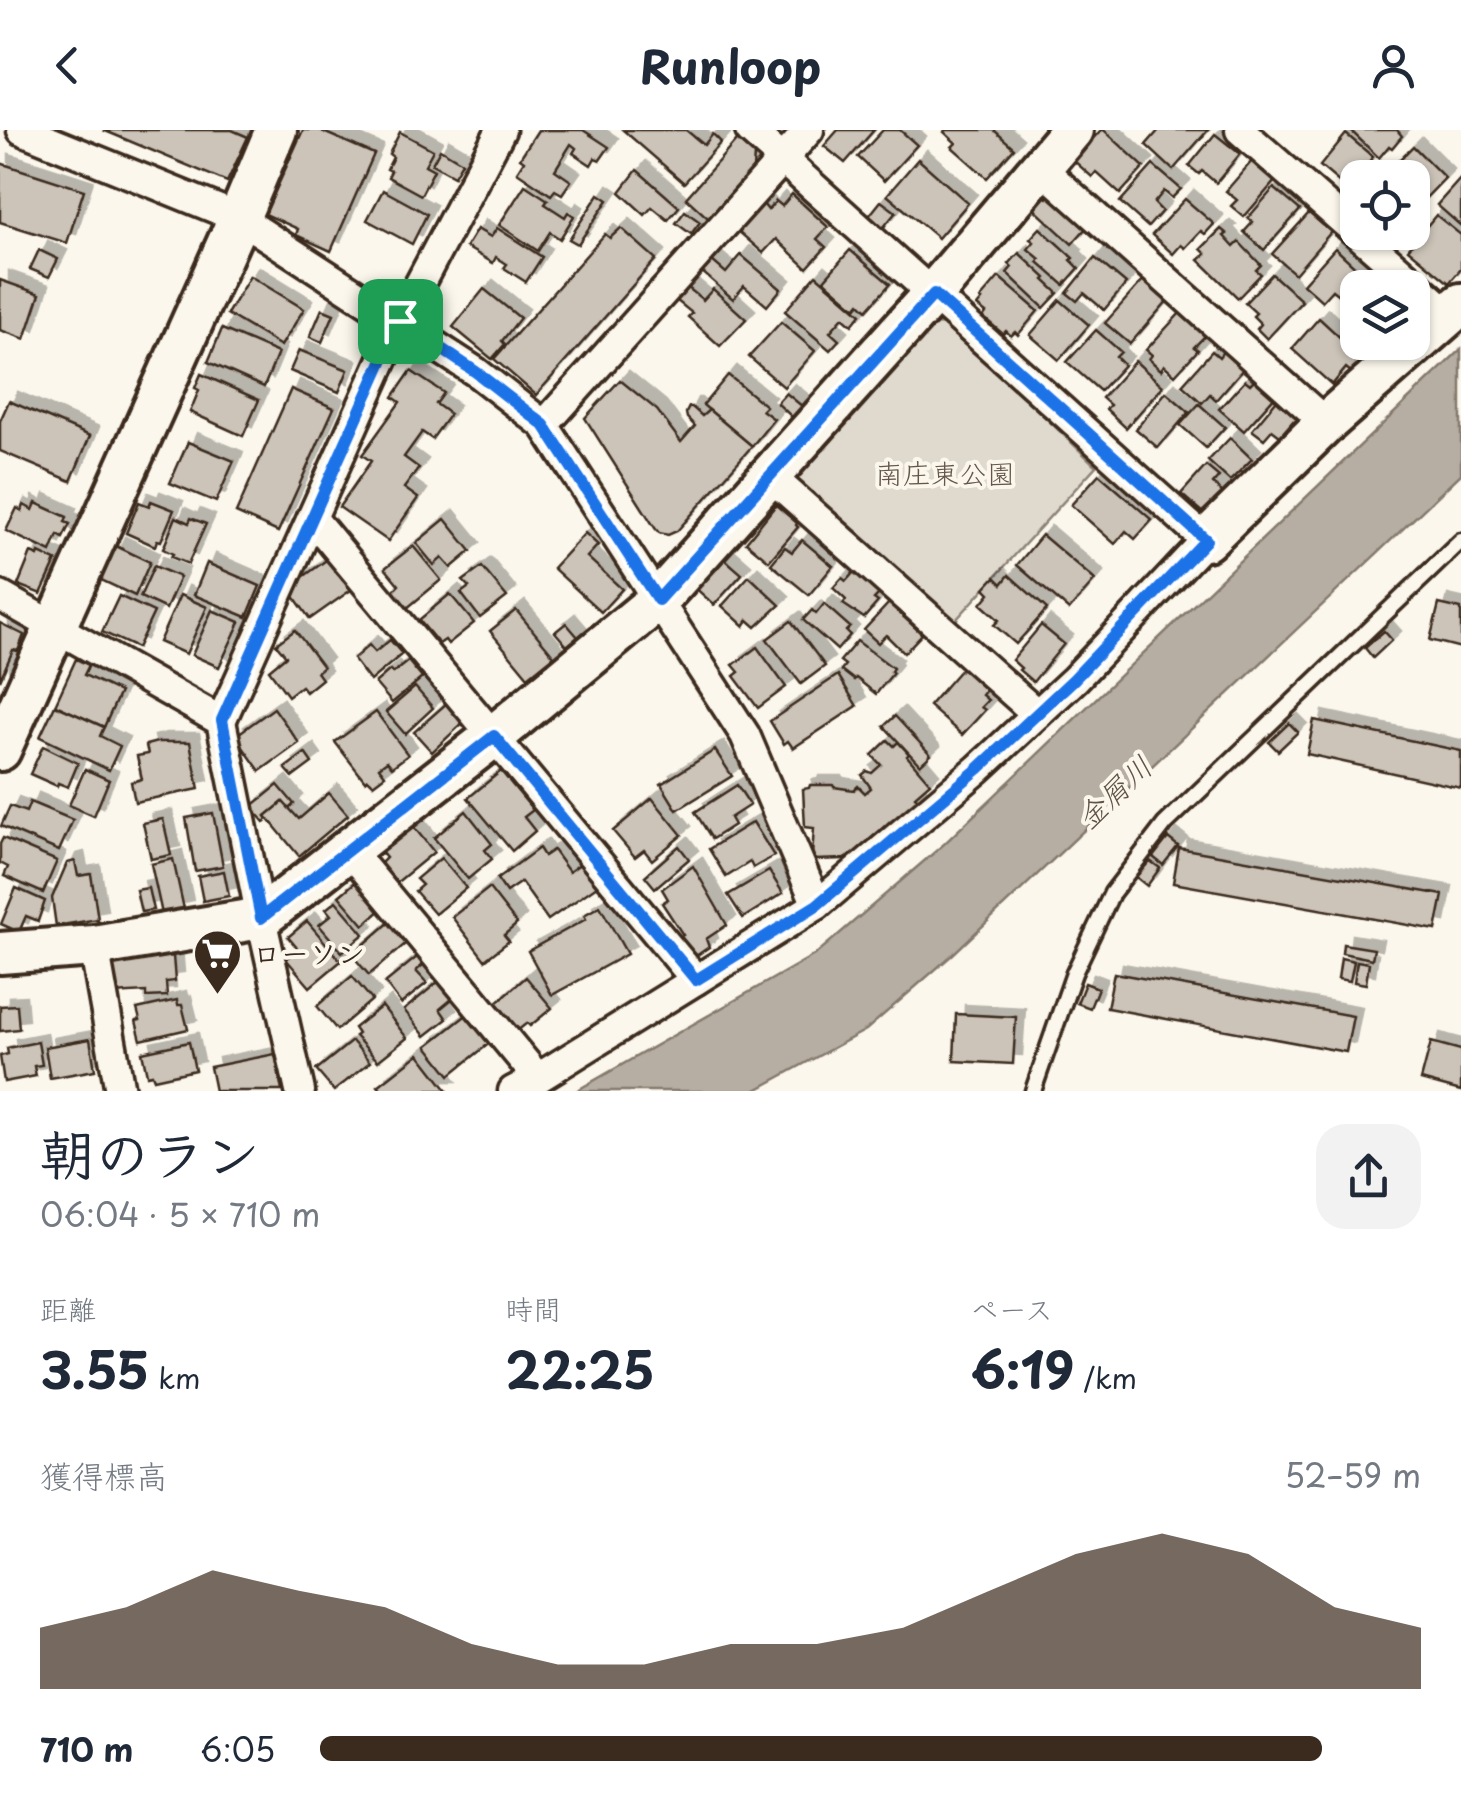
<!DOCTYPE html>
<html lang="ja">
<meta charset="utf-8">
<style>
:root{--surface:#fff;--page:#f2f2f3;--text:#1f2937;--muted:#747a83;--accent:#3b2a1e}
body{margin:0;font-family:"Playpen Sans","Klee One",sans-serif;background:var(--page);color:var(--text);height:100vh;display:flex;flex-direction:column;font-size:38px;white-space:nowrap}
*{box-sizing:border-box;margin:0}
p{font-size:32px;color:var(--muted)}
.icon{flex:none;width:55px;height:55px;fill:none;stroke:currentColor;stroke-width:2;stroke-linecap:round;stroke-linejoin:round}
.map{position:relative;height:961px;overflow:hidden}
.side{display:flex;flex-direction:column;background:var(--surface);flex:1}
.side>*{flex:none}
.buttons{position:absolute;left:1340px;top:30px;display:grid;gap:20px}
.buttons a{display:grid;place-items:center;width:90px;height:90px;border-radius:20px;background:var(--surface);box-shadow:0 2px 8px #0004;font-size:50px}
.pin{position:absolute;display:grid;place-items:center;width:85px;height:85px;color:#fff;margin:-42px;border-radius:20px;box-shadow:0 5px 15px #0006}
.round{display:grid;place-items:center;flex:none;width:105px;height:105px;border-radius:30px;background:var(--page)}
.head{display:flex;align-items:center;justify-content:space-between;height:170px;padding:0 40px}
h1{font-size:55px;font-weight:700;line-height:75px}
.metrics{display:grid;grid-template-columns:repeat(3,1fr);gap:15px;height:170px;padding:10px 40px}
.metrics div{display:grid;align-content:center}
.metrics b{font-size:50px;font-weight:700}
.metrics small{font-size:28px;font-weight:400}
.metrics p{font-size:28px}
.chart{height:280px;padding:20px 40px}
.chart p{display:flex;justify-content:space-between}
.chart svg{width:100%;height:180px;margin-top:10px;fill:var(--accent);opacity:.7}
ul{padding:0 40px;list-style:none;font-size:32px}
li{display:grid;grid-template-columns:160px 120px 1fr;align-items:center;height:75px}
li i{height:25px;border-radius:12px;background:var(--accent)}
header{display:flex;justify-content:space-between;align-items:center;height:130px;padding:0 40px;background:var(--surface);font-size:45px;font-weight:700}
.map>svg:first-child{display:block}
.green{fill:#dfd9ce;stroke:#8d8276;stroke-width:2.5}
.water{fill:#b6aea2;stroke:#85796d;stroke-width:2.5}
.building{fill:#ccc4b9;stroke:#3b2a1e;stroke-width:2.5;filter:url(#shadow)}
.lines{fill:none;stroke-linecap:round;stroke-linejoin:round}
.lane-casing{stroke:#3b2a1e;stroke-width:21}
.street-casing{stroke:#3b2a1e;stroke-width:35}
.secondary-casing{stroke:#3b2a1e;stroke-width:48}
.lane{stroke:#fbf7ec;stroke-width:14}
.street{stroke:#fbf7ec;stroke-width:28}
.secondary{stroke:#fbf7ec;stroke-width:40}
.route-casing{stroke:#fff;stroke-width:20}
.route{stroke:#1a73e8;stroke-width:12}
.labels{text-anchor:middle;stroke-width:8;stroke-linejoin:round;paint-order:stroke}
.park-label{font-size:28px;fill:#64564a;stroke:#fbf7ec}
.poi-label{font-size:28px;font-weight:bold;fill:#3b2a1e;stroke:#fbf7ec;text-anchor:start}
.water-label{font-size:30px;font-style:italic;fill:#605246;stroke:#fbf7ec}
</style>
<header><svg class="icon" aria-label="back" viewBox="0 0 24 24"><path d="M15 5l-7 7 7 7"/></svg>Runloop<svg class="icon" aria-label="person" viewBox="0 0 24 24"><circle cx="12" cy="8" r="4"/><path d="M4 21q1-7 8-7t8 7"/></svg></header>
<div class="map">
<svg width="1461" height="961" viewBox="0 0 1461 961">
<defs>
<filter id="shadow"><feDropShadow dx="9" dy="-9" stdDeviation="0" flood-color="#0004"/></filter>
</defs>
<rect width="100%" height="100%" fill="#fbf7ec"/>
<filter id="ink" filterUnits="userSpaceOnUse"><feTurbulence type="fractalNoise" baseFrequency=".01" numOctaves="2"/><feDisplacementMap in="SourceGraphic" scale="20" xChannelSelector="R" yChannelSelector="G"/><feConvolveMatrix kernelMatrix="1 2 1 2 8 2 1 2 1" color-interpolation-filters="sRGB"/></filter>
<g filter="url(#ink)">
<!-- green -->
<polygon class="green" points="932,194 949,195 1096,336 954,492 795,360 796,350"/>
<!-- water -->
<polygon class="water" points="1461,219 1461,344 952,825 866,900 754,961 576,961 816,824 944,714"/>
<!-- building -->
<g class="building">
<polygon points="103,0 232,0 248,7 227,52"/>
<polygon points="303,0 319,0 374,24 331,121 296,105 298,99 265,84"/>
<polygon points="538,0 583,0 609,17 600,30 595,28 591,35 573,23 576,18 571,14 555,40 571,51 562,64 555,60 551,65 517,42 524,31 520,28"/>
<polygon points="623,0 686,0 704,15 713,4 721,12 684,53"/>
<polygon points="838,0 874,0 845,33 824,16"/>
<polygon points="883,0 900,0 917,15 884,51 858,27"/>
<polygon points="945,0 994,0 1014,18 987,48 952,17 956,13 944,2"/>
<polygon points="1101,0 1104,0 1144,37 1120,64 1096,42 1092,47 1073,30"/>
<polygon points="1159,0 1208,0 1173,40 1146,15"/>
<polygon points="1350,0 1397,0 1402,6 1392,18 1389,16 1379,28"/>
<polygon points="400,2 433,20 425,35 434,40 421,65 388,47 391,41 387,39 393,27 389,24"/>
<polygon points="1215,4 1240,24 1216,53 1202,41 1199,44 1189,36"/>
<polygon points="1346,4 1373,27 1347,59 1320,36"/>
<polygon points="737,10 754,25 753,39 709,89 686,68"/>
<polygon points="1413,16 1445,48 1418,76 1412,70 1412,48 1389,48 1385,44"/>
<polygon points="440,19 462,32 454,46 432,34"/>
<polygon points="918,29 968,73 938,108 887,65"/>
<polygon points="1252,31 1275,51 1244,87 1231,76 1237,70 1226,61"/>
<polygon points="0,33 84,60 67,113 0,92"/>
<polygon points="1153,35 1181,59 1172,68 1164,61 1154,73 1162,81 1148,97 1120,72"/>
<polygon points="637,40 679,77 668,90 652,77 645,85 620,62"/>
<polygon points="1461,48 1461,96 1437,75"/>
<polygon points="525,55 548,70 545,74 565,87 568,82 574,86 560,109 550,102 538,121 499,95"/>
<polygon points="1274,58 1300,80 1264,120 1244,102 1253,92 1248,88"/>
<polygon points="383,60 427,84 412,114 367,90"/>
<polygon points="599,64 608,70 578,114 569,109"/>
<polygon points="792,64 828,97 817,109 826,117 807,138 776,109 763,123 738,101 763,74 768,80 776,71 782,76"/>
<polygon points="1052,64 1086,92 1083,95 1086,98 1072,114 1033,78 1044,66 1047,68"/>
<polygon points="1185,69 1214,94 1205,104 1201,101 1185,118 1181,115 1173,124 1152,105"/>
<polygon points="881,71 896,82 883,98 869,86"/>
<polygon points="685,81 700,92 691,104 676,93"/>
<polygon points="1309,83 1331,102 1295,144 1272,124"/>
<polygon points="1436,85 1461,105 1461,139 1449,153 1408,119"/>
<polygon points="497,98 542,127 526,152 504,138 507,134 496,127 493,133 466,117 477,99 491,107"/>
<polygon points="621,98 656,129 536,265 494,229 605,104 610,108"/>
<polygon points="1040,98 1073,128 1071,130 1079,138 1064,155 1038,132 1040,129 1028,119 1034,112 1030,109"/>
<polygon points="1221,99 1227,104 1224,106 1234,117 1239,112 1261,135 1256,140 1261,144 1238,168 1199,130 1206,124 1201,119"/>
<polygon points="1335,118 1362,143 1341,167 1332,160 1322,171 1303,154"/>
<polygon points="39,120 58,129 49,147 30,139"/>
<polygon points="850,120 890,154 867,180 860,173 856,178 824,150"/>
<polygon points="1019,123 1046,148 1044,150 1058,163 1044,178 1007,143 1012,137 1009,134"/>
<polygon points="741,125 781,159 767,176 744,156 733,169 701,141 711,130 726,143"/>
<polygon points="1095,128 1126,154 1104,180 1084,163 1077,171 1067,163"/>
<polygon points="1272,144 1302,171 1267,209 1257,199 1261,194 1253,186 1256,183 1245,173"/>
<polygon points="816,145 861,184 852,195 843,187 830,202 839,210 830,220 785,181"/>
<polygon points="250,146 304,179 281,216 227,184"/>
<polygon points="999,147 1038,181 1018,205 1015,202 1011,206 1006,201 1003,204 983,187 986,183 977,176 982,170 980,169"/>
<polygon points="1144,149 1168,170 1130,214 1105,193"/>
<polygon points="0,150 40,164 25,209 0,200"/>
<polygon points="687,157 703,170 713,159 746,189 720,216 688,187 692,183 676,170"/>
<polygon points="484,159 520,188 502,211 505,214 492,229 453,197"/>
<polygon points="1060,170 1089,195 1059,230 1030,205"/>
<polygon points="322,179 334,184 322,212 310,207"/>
<polygon points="1181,182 1206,205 1194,217 1198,220 1175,245 1164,235 1161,240 1149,229 1152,225 1146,220"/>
<polygon points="1319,188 1358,224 1353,229 1359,234 1352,243 1346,238 1332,255 1292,219"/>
<polygon points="781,192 815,221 784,257 749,227"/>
<polygon points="222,199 278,223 264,257 208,232"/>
<polygon points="1096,200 1121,222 1116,227 1124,235 1100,261 1067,232"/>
<polygon points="1225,219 1243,239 1216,270 1210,264 1202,273 1182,255 1212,221 1219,227"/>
<polygon points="299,220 348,240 339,262 290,241"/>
<polygon points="1135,231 1163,256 1126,298 1106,279 1110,275 1102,268"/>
<polygon points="411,241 444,263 436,274 450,284 432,309 422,302 404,327 419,338 404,358 418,368 388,411 339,377 371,331 362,325 400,272 393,267"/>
<polygon points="201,244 259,270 243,306 190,282 199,260 195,258"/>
<polygon points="728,245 766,276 762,280 774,289 752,316 703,275"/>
<polygon points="1256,248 1276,265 1244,301 1219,279 1245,250 1250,254"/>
<polygon points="620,250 657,280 681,312 695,296 687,288 686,283 689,277 692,277 702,286 709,280 752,316 677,401 668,405 659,403 655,398 585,288"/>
<polygon points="291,259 334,278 278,402 236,383"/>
<polygon points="1285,260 1308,279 1296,294 1293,291 1280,306 1272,300 1264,309 1252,300"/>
<polygon points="1166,262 1189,282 1158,318 1136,299"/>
<polygon points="786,263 803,277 793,288 777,273"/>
<polygon points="9,271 90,306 71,351 0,321 0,291"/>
<polygon points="1199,274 1225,297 1206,318 1180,295"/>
<polygon points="1230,308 1252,329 1230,351 1208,331"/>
<polygon points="188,312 234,331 216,372 170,353"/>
<polygon points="1206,336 1219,347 1213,354 1223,363 1204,384 1181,364"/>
<polygon points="1099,344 1152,390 1135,409 1126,401 1115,414 1071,375"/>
<polygon points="151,371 174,380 161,411 157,410 155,416 126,403 139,372 149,376"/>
<polygon points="36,373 67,387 65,392 70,394 63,408 58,405 51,422 6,401 17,378 22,381 24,375 33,380"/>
<polygon points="776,375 797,393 796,395 798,397 769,431 746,412"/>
<polygon points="176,387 189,393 191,388 206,394 188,434 171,427 173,424 163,419"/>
<polygon points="445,389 471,421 451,438 442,428 434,435 416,413"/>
<polygon points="585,403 598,415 587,427 622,459 601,482 553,438"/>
<polygon points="1042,405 1095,450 1069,480 1017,435"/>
<polygon points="802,410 833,436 809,465 771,434 785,417 792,422"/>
<polygon points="116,416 150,432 135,466 101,450"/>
<polygon points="413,416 441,450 406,479 392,462 399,455 385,438"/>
<polygon points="31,423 38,426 39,423 56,431 41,464 18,455"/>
<polygon points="719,424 742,444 714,475 692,455"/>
<polygon points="329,428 351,460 310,489 288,458"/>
<polygon points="207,433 260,456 247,487 194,465"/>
<polygon points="154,436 180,447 166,479 140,467"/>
<polygon points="482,437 507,467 480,488 461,463 469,457 463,451"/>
<polygon points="855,441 880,463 874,469 878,472 864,488 843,474 846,470 833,458 842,448 846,451"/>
<polygon points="1009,445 1047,479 1016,514 994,495 999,490 981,474 990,463 985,458 995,447 1002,454"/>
<polygon points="749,446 780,475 756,497 748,490 744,496 722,476"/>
<polygon points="450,464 474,493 448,514 445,510 439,514 419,490"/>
<polygon points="180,465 207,477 186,524 159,512"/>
<polygon points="119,466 154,482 137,518 102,502"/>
<polygon points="889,473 922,504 904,523 886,505 878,513 864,500"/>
<polygon points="824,474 850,497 846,501 850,505 837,520 803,490 812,480 816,484"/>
<polygon points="1439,474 1461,479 1461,518 1430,510"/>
<polygon points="212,480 240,492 219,537 192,525"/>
<polygon points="516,480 554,526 528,547 490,501"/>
<polygon points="791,491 825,536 801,554 767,509"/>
<polygon points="0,493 24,505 18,521 13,520 0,550"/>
<polygon points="566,493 578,507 567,516 555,502"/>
<polygon points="1041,495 1064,514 1033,552 1019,540 1021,538 1012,530"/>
<polygon points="295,500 323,537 317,542 322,549 306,562 301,556 288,566 269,540 286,526 276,514"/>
<polygon points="1384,501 1392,510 1373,528 1365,518"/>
<polygon points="390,510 402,524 370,551 353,529 369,515 375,522"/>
<polygon points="857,511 893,538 891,541 893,543 876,564 856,548 854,550 841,540 845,535 840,531"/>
<polygon points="757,517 786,557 758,578 734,546 739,542 733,535"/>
<polygon points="76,529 89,535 84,545 120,562 104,597 55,575"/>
<polygon points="408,531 422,548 392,573 375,553 390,540 393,543"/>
<polygon points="962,538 986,560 982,565 988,570 981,577 985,580 962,605 929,576"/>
<polygon points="838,545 857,576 793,618 788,611 784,614 770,591"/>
<polygon points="415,557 433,578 405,604 386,582"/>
<polygon points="448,572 465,591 432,622 414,602"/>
<polygon points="55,575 104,597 100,606 120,616 109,640 40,607"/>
<polygon points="274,578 299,613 260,641 235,606"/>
<polygon points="376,582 408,625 392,637 387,631 379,637 385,645 373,654 368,649 365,651 335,612"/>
<polygon points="895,586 931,625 920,635 884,596"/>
<polygon points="1314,590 1461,621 1461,658 1307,624"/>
<polygon points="1289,593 1298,602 1278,621 1269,612"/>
<polygon points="888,610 894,616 898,612 909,624 907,626 930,653 915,666 918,669 892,695 889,692 857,722 844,729 815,730 812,726 814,698 805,697 803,659 809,658 810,655 833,655 834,657 854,660 858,656 865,663 871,658 862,645 867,641 872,643 881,635 872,625"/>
<polygon points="157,612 190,612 199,659 135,672 131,652 142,649 137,626 148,624 146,615"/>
<polygon points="43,616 78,633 68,657 58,653 57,656 30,644"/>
<polygon points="715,620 732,646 677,680 661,654"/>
<polygon points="305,623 312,633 293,647 285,638"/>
<polygon points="85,639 109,650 94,686 69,675"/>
<polygon points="501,641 533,680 524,687 535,701 512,721 468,668"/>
<polygon points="278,655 294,674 289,679 283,672 266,686 268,689 264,692 251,677"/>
<polygon points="737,655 750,675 730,688 734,695 712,709 695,682"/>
<polygon points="329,663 348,685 299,726 266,686 283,672 299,689"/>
<polygon points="652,668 682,705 652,730 644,720 635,727 613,701"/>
<polygon points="30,672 73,690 59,721 1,696 10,676 26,682"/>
<polygon points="466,681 492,714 485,720 492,729 468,749 434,708"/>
<polygon points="213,683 223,736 195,741 186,688"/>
<polygon points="163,689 171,725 151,729 143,693"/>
<polygon points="753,692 774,726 753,738 750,732 726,747 709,719"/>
<polygon points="413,696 434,722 395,754 379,735 386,728 381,722"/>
<polygon points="3,708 57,731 43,763 4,746 8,737 0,733 0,714"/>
<polygon points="1168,708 1178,716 1163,735 1153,727"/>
<polygon points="679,716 689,729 655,758 645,746"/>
<polygon points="539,718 544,726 553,720 569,742 581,733 597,756 548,790 521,752 506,762 497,749"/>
<polygon points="1179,718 1443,765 1436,800 1173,753"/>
<polygon points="441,728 466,758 435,784 415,761 422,755 416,749"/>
<polygon points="173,729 184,779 162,784 151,734"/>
<polygon points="75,731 78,746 91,744 98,789 56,796 52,768 67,733"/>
<polygon points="1150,731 1160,738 1147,756 1136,747"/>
<polygon points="693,736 727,795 706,809 709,817 693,828 679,807 683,805 662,773 668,769 662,759"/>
<polygon points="224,741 229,766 203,771 198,746"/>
<polygon points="769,741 783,763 743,788 728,765"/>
<polygon points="359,749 383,778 364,795 339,766"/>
<polygon points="16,758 45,771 38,791 26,786 19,802 1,794"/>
<polygon points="148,758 153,780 141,782 136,760"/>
<polygon points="489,758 517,794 504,805 509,811 485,830 452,787"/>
<polygon points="336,771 364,804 342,822 319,795 331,785 326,779"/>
<polygon points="600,776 627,824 552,865 528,821 586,789 584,785"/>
<polygon points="392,790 410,810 369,845 352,825"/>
<polygon points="307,791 341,831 310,857 286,829 298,819 288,807"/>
<polygon points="1343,814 1374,819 1372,829 1342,823"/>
<polygon points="173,826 175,851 166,852 167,866 146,867 146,862 113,864 111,830"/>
<polygon points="417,827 423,835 416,841 427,853 401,874 385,853"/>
<polygon points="1341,828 1354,831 1350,851 1338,849"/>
<polygon points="1357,831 1369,833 1366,854 1354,852"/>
<polygon points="1114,843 1353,886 1346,922 1107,878"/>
<polygon points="352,846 372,870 337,900 317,876"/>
<polygon points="526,847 552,878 530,896 527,893 516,902 497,881 501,878 496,873"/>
<polygon points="438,852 452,869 440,879 447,889 425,906 404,880"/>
<polygon points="1085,853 1098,858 1090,878 1077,873"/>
<polygon points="177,870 178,875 182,875 188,899 141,910 136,891 140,890 137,879"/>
<polygon points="17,875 19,899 0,901 0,876"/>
<polygon points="382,876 407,908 378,931 355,906 358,904 354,898"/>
<polygon points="469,883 491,912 450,945 427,916"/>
<polygon points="956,884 1016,887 1013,934 954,931"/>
<polygon points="90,909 95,940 50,948 45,917"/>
<polygon points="352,911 370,932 334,961 316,940"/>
<polygon points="38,912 42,935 34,936 36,946 4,952 0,926 8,924 7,918"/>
<polygon points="189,912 195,940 154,949 152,944 147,945 142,922"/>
<polygon points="1431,912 1461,920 1461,961 1421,950"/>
<polygon points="275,924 282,961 215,961 210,937"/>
<polygon points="419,924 447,960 382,961 378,956"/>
</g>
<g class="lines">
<defs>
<polyline id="lane" points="1033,961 1074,843 1112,763 1165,694 1461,411"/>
<g id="street">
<polyline points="22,0 239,88 476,242 544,295 745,605 817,775"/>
<polyline points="1240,0 1449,184"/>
<polyline points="1040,37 1326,293"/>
<polyline points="544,295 809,0"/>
<polyline points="770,346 1037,584"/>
<polyline points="312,388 696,850"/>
<polyline points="0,466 221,591 261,788 300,961"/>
<polyline points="221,591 400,191 501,0"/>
<polyline points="349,720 538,948"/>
<polyline points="94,816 120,961"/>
<polyline points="513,961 538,948 817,775 978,639 1075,549 1206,410 750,0"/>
</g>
<g id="secondary">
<polyline points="1206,410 1326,293 1461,174"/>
<polyline points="0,620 239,88 276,0"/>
<polyline points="0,823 94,816 261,788 494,606 658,470 933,164 1072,0"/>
</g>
</defs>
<!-- lane casing -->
<use href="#lane" class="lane-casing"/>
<!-- street casing -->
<use href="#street" class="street-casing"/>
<!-- secondary casing -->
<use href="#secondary" class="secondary-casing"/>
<!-- lane -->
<use href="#lane" class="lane"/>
<!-- street -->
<use href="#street" class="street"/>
<!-- secondary -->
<use href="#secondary" class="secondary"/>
</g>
</g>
<g class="lines" filter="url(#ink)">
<defs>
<polygon id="route" points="934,164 1206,410 1074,549 978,639 817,775 696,850 494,606 261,788 222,590 400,191 476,242 544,295 658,470"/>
</defs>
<!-- route casing -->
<use href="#route" class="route-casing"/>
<!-- route -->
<use href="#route" class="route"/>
</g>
<!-- icons -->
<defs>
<symbol id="supermarket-pin" viewBox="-11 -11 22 30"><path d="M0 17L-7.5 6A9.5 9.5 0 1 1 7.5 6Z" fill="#3b2a1e" stroke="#fbf7ec"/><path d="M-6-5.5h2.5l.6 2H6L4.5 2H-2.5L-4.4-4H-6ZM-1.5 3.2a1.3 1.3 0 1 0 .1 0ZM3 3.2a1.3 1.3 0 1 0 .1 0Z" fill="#fff"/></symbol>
</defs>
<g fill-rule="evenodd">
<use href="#supermarket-pin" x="190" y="796" width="55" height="75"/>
</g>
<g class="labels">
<!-- park labels -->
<g class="park-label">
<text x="945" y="354">南庄東公園</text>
</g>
<!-- poi labels -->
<g class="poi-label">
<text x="253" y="834">ローソン</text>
</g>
<!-- water labels -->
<g class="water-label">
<text transform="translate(1115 663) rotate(-43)" y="10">金屑川</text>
</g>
</g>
</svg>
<div class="buttons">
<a><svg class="icon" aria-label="locate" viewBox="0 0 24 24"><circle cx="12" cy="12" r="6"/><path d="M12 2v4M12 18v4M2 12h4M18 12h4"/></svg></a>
<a><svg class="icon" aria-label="layers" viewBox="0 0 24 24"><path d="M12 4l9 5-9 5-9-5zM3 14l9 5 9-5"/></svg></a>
</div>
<div class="pin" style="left:400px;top:191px;background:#1e9e55"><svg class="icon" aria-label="arrive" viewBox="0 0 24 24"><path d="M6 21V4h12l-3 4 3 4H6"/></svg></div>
</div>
<section class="side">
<div class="head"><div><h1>朝のラン</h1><p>06:04 · 5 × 710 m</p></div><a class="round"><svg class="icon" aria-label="share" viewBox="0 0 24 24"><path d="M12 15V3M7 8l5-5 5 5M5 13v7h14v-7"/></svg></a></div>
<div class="metrics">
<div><p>距離</p><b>3.55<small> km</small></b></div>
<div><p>時間</p><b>22:25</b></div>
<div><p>ペース</p><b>6:19<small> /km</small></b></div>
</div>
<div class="chart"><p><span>獲得標高</span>52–59 m</p>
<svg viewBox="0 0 160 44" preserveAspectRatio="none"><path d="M0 44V29L10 24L20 15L30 20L40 24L50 33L60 38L70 38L80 33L90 33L100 29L110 20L120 11L130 6L140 11L150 24L160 29V44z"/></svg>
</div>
<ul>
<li><b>710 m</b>6:05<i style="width:91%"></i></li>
</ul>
</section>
